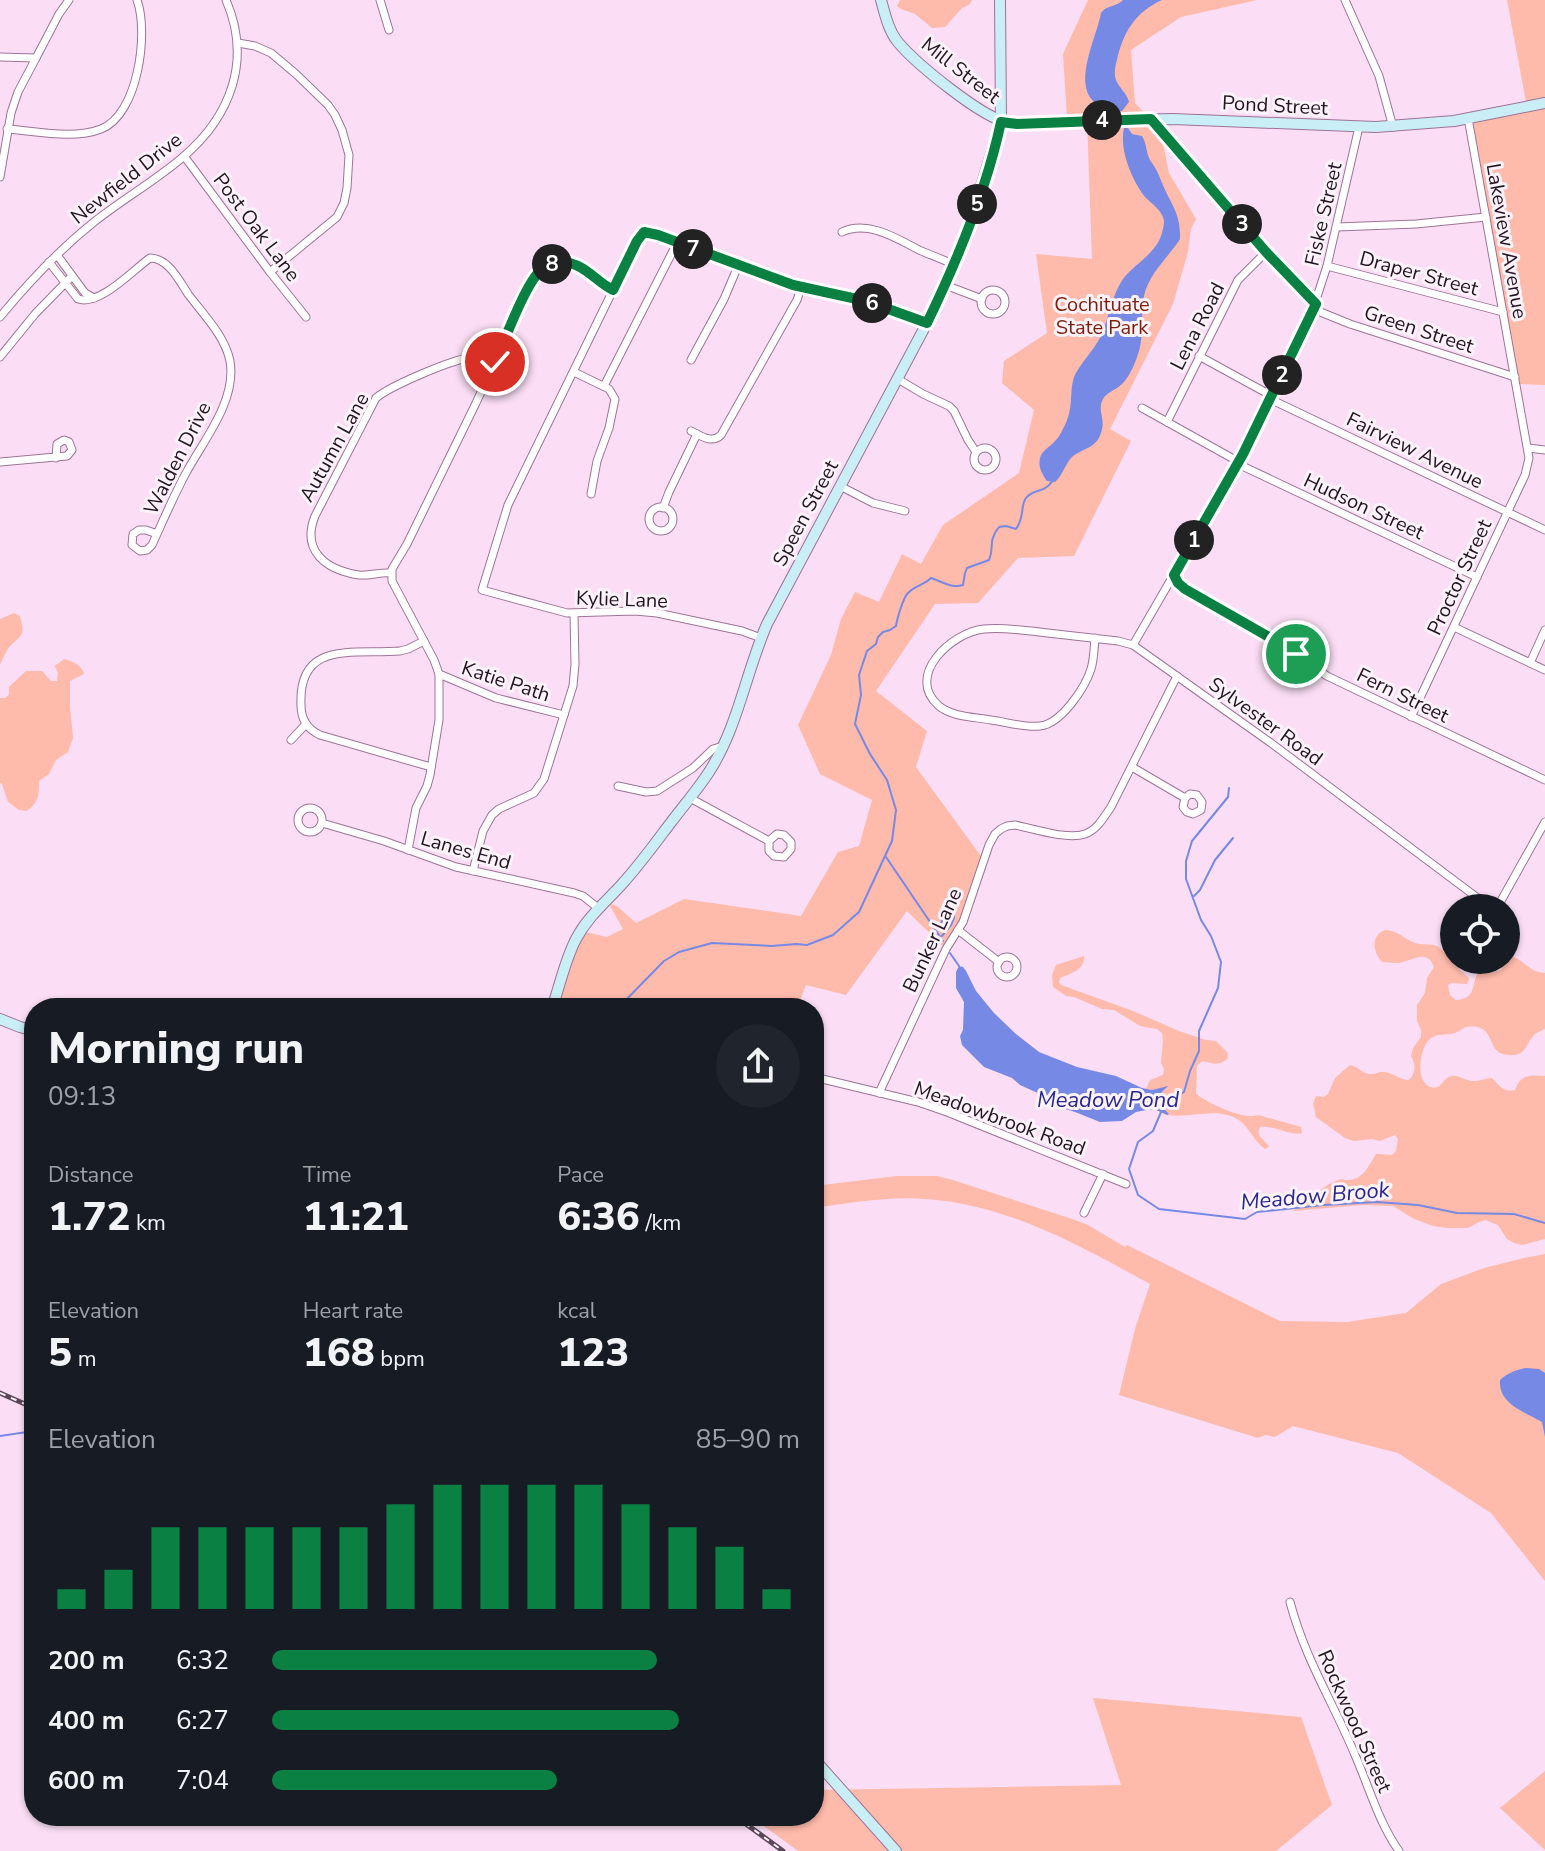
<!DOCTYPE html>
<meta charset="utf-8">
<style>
:root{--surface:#171b24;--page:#20242c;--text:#f1f3f6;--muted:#9ea1a6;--accent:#0b8043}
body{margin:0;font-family:"Nunito Sans",sans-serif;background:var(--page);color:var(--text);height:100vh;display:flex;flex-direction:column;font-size:30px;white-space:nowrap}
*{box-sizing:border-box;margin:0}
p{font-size:26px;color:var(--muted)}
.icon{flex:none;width:44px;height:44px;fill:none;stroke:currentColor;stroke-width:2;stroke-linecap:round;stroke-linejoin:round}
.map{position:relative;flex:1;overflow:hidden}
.panel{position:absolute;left:24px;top:998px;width:800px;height:828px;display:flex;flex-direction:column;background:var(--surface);border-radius:32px;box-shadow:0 2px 6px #0004}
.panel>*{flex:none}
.controls{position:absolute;left:1440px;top:894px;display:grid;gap:16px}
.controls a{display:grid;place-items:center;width:80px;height:80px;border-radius:50%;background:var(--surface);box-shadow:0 2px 6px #0004;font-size:40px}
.pin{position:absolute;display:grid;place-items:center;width:68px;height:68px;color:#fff;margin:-34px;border:4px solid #fff;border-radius:50%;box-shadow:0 2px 8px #0007}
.km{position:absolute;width:40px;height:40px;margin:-20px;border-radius:50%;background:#222;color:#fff;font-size:22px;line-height:40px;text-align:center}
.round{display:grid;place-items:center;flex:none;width:84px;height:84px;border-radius:42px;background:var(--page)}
.overview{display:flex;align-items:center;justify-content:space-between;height:136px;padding:0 24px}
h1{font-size:44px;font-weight:800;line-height:60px}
.stats{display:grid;grid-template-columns:repeat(3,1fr);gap:12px;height:136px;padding:8px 24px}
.stats div{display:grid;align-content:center}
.stats b{font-size:40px;font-weight:800}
.stats small{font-size:22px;font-weight:400}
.stats p{font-size:22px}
.chart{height:224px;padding:16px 24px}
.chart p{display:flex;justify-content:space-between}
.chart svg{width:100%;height:144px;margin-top:8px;stroke:var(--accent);stroke-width:6}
ul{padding:0 24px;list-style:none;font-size:26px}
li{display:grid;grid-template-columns:128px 96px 1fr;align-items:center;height:60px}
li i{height:20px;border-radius:10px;background:var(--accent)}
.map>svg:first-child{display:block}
.green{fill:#febaab}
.water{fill:#7689e5}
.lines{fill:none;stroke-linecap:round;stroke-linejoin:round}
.stream{stroke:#7689e5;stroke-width:2}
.street-casing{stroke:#9e7396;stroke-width:9}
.secondary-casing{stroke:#9e7396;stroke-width:12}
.street{stroke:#fff;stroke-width:7}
.secondary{stroke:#caeef5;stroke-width:10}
.rail-casing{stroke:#5b4758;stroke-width:5}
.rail{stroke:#fcf2fa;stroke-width:2;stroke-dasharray:6;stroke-linecap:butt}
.route-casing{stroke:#fff;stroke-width:16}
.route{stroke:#0b8043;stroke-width:10}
.labels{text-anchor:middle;stroke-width:6;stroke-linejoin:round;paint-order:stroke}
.street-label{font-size:20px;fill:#241422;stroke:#fcf2fa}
.park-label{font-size:20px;fill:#7e1d09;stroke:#fcf2fa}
.water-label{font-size:22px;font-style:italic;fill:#262791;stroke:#fcf2fa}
</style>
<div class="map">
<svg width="1545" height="1851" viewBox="0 0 1545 1851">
<rect width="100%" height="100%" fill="#fbdef5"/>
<!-- green -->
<g class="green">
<polygon points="900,0 972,0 969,5 962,8 945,27 932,28 915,14 901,9 897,6"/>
<polygon points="1088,0 1257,0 1181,17 1131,50 1135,103 1160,129 1169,173 1196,219 1191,229 1188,252 1173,304 1110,429 1131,441 1074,556 1018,558 978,603 935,604 876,691 927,731 916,767 983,859 966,914 946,949 907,911 846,995 806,985 797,1008 552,1008 581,931 607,937 623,929 610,906 612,904 618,907 636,923 684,899 801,916 838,852 859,846 872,800 820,774 798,725 831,655 841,619 855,592 879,602 902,554 921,564 943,525 1019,473 1034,410 1002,383 1004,361 1047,333 1036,254 1092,259 1087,117 1067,117 1063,54"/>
<polygon points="1507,0 1545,0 1545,385 1516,384 1468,118 1527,107"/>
<path d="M14 613 20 616C25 635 23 634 10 646 6 651 3 658 0 665V619Z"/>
<path d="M64 659C74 662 81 664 84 674L70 681V707L73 738 68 752 56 760 49 774 39 781C39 795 39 802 27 811L19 810 8 802 2 784 0 783V698H5L9 695V687L26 671H42L51 681H57L58 673 55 666Z"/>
<path d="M1385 930C1398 930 1404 939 1415 943 1424 946 1434 942 1441 949 1450 958 1458 969 1469 978L1467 984 1451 983 1448 985 1450 995 1456 1000C1482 999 1467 975 1485 967L1493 972 1501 970 1508 959 1513 957C1526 961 1528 972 1545 973V1029C1541 1031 1537 1032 1534 1035 1527 1042 1526 1055 1513 1055 1481 1057 1501 1022 1466 1027 1463 1028 1458 1032 1455 1033 1447 1036 1438 1033 1431 1038 1420 1046 1414 1080 1430 1087 1441 1091 1443 1078 1451 1076 1458 1074 1467 1082 1475 1081 1481 1081 1485 1078 1492 1078 1499 1085 1503 1093 1515 1090 1521 1074 1530 1075 1545 1076V1239L1522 1245 1514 1243 1507 1239 1498 1225 1485 1220 1479 1222 1468 1228H1447L1433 1226 1414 1219 1393 1206 1362 1205 1293 1211C1306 1200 1320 1188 1336 1181 1344 1177 1340 1180 1349 1180 1364 1179 1369 1165 1376 1154L1392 1155 1396 1151 1398 1139 1395 1135 1380 1141 1372 1139 1354 1141 1345 1138 1316 1117 1313 1104 1316 1096 1324 1097 1328 1094 1335 1078 1350 1065C1359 1067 1360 1072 1369 1074 1376 1075 1376 1072 1383 1072 1392 1072 1400 1080 1409 1080 1416 1073 1416 1064 1411 1056L1413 1048 1421 1037V1030L1417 1021V1005L1425 993 1427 978 1434 967C1427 947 1411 962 1397 963 1391 963 1387 962 1382 962 1373 952 1370 936 1385 930Z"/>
<path d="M1084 956C1085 970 1070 974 1060 978L1059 982 1061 985 1133 1011 1179 1031 1206 1040 1216 1041 1227 1052 1228 1058C1220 1066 1213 1064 1203 1061L1197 1065 1196 1094C1210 1104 1242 1120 1258 1115L1301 1127 1302 1133C1288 1136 1276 1125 1260 1127 1255 1137 1265 1139 1269 1147L1265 1149C1254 1141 1248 1126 1239 1120 1217 1106 1190 1119 1167 1115L1169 1114 1158 1102 1164 1100 1159 1095 1167 1087 1152 1090 1146 1089 1150 1080 1163 1075 1164 1069 1161 1063 1163 1040 1162 1033 1157 1029 1140 1026 1114 1010 1102 1009 1074 997 1066 996 1053 987 1052 975 1056 965Z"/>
<path d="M897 1176H937L953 1180 1075 1220 1088 1225 1125 1247 1127 1245 1280 1321 1347 1322 1406 1313 1441 1284 1484 1268 1524 1258 1545 1254V1581L1491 1513 1398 1453 1293 1426 1275 1437 1266 1435 1258 1438 1119 1395 1135 1329 1150 1284C1080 1246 1007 1204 925 1199 888 1196 851 1203 814 1208V1186Z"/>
<polygon points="1093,1698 1301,1717 1332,1805 1276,1851 798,1851 750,1816 814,1816 814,1790 1121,1785"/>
<polygon points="1545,1771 1545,1850 1500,1808"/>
</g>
<!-- water -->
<g class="water">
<path d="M1123 0H1162C1135 12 1123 33 1117 60 1115 66 1114 74 1116 80 1119 88 1127 93 1129 102L1122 111C1110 112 1102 110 1093 101 1073 81 1097 36 1101 13 1106 5 1117 7 1123 0Z"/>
<path d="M1124 128H1128L1132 134 1142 136C1147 144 1146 153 1150 160 1157 170 1158 173 1162 183 1171 205 1181 213 1180 239 1168 258 1149 273 1144 296 1140 316 1145 338 1137 357 1134 366 1129 377 1122 384 1116 390 1107 392 1103 399 1097 410 1105 418 1102 429 1098 449 1084 447 1072 457 1065 464 1063 475 1055 482L1047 481C1042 474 1038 467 1040 458 1042 450 1050 447 1056 440 1060 436 1062 430 1065 425 1074 406 1069 393 1074 377 1079 365 1094 350 1101 336 1109 317 1111 297 1123 279 1133 266 1148 258 1157 244 1161 239 1164 227 1164 221 1163 211 1151 203 1145 197 1132 180 1119 150 1124 128Z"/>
<polygon points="959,966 963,967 966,971 976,991 994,1013 1016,1034 1039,1052 1077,1067 1116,1076 1142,1088 1152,1090 1168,1086 1159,1095 1160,1098 1169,1101 1159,1103 1169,1114 1167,1115 1154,1109 1146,1110 1136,1112 1122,1121 1100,1122 1075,1112 1056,1106 1040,1094 1020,1085 1012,1078 984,1067 962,1045 960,1036 963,1030 964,1002 956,988 956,972"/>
<path d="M1526 1368 1539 1369 1545 1373V1437L1542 1422C1525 1412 1498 1404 1500 1380 1508 1373 1515 1370 1526 1368Z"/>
</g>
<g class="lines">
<!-- stream -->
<g class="stream">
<polyline points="886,857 943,941"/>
<polyline points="1194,896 1200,890 1215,860 1233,838"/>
<polyline points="934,925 940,925 944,917"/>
<polyline points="941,937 951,925 954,918 954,913 951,912"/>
<polyline points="950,953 959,966"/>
<path d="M618 1008 664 961 679 952 712 943 772 946 796 944 807 945 833 935 859 912 892 841 896 810 887 780 870 754 855 724 861 695 859 675 867 651 876 644 878 637 883 632 890 630 896 626C897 619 903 598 908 593 914 586 924 585 931 578 941 581 952 589 963 585L965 573 967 568 989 560C995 547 987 542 999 527L1006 526 1016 529C1025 517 1020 506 1026 498 1033 488 1045 494 1053 480"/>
<polyline points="1169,1101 1184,1092 1190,1071 1199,1051 1199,1031 1218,988 1221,962 1211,936 1201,920 1186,879 1186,861 1192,841 1228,797 1229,788"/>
<polyline points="1161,1112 1153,1131 1138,1142 1129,1169 1138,1195 1159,1209 1245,1219 1257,1212 1323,1205 1377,1202 1418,1205 1457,1213 1514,1214 1545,1223"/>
<polyline points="0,1436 34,1431"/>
</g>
<defs>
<g id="street">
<polyline points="380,0 389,30"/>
<polyline points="1345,0 1379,76 1393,127"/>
<polyline points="238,43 255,46 271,53 296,74 328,105 335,115 342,130 349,155 347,188 344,203 337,217 270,272"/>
<polyline points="0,57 36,58 18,92 11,113 0,177"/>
<polyline points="36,58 59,14 69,0"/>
<polyline points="1151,119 1266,252 1316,304"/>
<path d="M7 129C36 131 73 140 101 129 138 115 149 33 137 0"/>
<polyline points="184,156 270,272 306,317"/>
<polyline points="1337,227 1416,224 1486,217"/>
<path d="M842 232C868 220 896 238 919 250 930 255 943 259 954 265"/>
<polyline points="57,255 85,293 94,298"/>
<path d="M49 262 78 299C100 306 133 270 150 258 168 258 179 280 188 294 203 314 225 336 230 361 237 401 203 441 186 473 173 497 163 521 152 545L147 550 140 551 132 545 133 534 139 530H146L157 534"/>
<polyline points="1327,266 1503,312"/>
<polyline points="945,285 982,299"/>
<circle cx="993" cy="302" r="12"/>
<polyline points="1313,309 1350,324 1515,377"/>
<path d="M0 317C28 283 59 250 94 222 123 199 155 181 183 157 231 116 252 60 226 0"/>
<polyline points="1199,356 1272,396"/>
<polyline points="0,357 35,314 72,276"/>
<polyline points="691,360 724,299 738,266"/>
<polyline points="574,372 609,389 615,399 609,428 597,461 591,494"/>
<polyline points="898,379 923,394 949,406 954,411 968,440 976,452"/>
<polyline points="604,386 677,243"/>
<polyline points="1270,399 1545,530"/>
<polyline points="1142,408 1239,462"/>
<polyline points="1167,422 1238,280 1266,252"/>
<path d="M691 431C701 436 712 444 721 435L797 300 801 288"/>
<circle cx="985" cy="459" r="11"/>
<polyline points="1528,448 1545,450"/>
<polyline points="0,462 67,456 72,450 69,442 64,440 57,444 56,458"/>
<polyline points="1238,464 1477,577"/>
<polyline points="840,486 873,503 905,511"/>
<circle cx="661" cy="519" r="12"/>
<polyline points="663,508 669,492 697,434"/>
<path d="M390 573C380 572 370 576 359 575 326 570 301 551 315 516L376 398C390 386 451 360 469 358 478 357 486 359 495 362"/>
<polyline points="1174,575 1178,583 1185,589 1276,641 1327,676 1545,780"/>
<polyline points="1454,627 1545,670"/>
<polyline points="761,638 742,631 657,613 635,611 567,613 482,590 508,505 637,241 644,232 653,233 793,285 878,305 927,323"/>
<path d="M1095 638C1094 649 1094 659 1091 669 1085 688 1061 724 1040 726 1024 728 1007 722 991 720 975 717 952 717 939 706 904 676 952 632 984 629 1002 627 1021 630 1039 632 1065 635 1091 638 1118 641L1133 645 1271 743 1491 908"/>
<path d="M424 641 408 649 400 651C355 655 298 639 301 705 301 719 307 729 320 735L431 767"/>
<polyline points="1133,645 1239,462 1313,309 1327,266 1359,127"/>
<polyline points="1530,663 1545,630"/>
<polyline points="439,674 496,698 564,715"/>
<polyline points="1411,717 1525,475 1529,458 1468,118"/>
<polyline points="291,740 306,724"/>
<polyline points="1132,767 1185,798 1190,794 1197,795 1202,802 1201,810 1193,814 1187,812 1183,807 1185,798"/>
<polyline points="618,786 646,792 657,791 693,768 713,749 723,746"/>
<polyline points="690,798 769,841 769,851 774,856 784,857 791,849 791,842 784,835 777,834 769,841"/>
<circle cx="310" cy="820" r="12"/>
<polyline points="322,823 384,841 456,867 574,893 583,896 598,908"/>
<path d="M408 850 416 808 427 786 430 775 439 720V674L434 660 392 581V569L407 544 476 403 529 287C542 263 564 254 587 272 596 278 603 285 613 290"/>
<polyline points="473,871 483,831 492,815 499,809 534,793 544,779 573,686 575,664 574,614"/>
<polyline points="1497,908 1545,822"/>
<polyline points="958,930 999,962"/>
<circle cx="1007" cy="967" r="10"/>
<polyline points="814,1077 918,1102 947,1112 1126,1184"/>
<path d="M879 1093 946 949 963 922 989 845 995 834 1001 829 1007 826 1015 825C1034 829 1067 840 1085 834 1097 830 1104 817 1111 807L1177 676"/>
<polyline points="1084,1213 1103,1174"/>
<path d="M1290 1602C1305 1659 1333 1702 1355 1755 1369 1787 1379 1823 1399 1851"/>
</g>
<g id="secondary">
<path d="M881 0C885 14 888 29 897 41 915 63 982 118 1009 123L1173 119 1376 127 1454 121 1545 103"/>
<path d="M552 1008C560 985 565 960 576 939 588 916 607 901 623 883 641 863 656 842 672 821 685 804 698 789 709 772 738 727 746 672 767 624L927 323 965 238 1001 122 1000 0"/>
<polyline points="0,1019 20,1027 34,1031"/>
<polyline points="814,1759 896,1851"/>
</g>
</defs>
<!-- street casing -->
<use href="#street" class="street-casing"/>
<!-- secondary casing -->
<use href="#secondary" class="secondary-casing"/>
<!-- street -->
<use href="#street" class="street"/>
<!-- secondary -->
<use href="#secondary" class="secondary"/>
<defs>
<g id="rail">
<polyline points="0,1393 34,1408"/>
<polyline points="735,1816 783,1851"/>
</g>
</defs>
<!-- rail casing -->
<use href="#rail" class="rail-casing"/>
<!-- rail -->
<use href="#rail" class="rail"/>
</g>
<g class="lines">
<defs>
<path id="route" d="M495 362C505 340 525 285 540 271 548 263 560 261 570 263 587 267 598 283 613 290L637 241 644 232 658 235 793 285 866 301 927 323C958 259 986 192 1001 122L1017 124 1151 119 1266 252 1316 304 1243 454 1174 575 1178 583 1185 589 1276 641 1296 654"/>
</defs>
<!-- route casing -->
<use href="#route" class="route-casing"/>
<!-- route -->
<use href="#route" class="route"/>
</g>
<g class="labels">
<!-- street labels -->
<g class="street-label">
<text transform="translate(961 70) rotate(38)" y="7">Mill Street</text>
<text transform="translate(1275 105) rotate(3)" y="7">Pond Street</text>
<text transform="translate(126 178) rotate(-38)" y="7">Newfield Drive</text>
<text transform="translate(1323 214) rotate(-77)" y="7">Fiske Street</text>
<text transform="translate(257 227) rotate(53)" y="7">Post Oak Lane</text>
<text transform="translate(1507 241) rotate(80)" y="7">Lakeview Avenue</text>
<text transform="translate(1419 273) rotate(15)" y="7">Draper Street</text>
<text transform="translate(1197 326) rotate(-63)" y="7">Lena Road</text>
<text transform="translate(1419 329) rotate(18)" y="7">Green Street</text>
<text transform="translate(334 447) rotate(-61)" y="7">Autumn Lane</text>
<text transform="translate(1415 450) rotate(26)" y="7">Fairview Avenue</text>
<text transform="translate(177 458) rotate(-63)" y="7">Walden Drive</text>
<text transform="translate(1364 506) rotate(25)" y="7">Hudson Street</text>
<text transform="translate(805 513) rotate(-62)" y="7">Speen Street</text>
<text transform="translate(1459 577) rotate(-65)" y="7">Proctor Street</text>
<text transform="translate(622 599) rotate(2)" y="7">Kylie Lane</text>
<text transform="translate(506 681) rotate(18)" y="7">Katie Path</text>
<text transform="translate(1403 695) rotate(26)" y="7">Fern Street</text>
<text transform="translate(1266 721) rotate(36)" y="7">Sylvester Road</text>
<text transform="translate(466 850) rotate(16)" y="7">Lanes End</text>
<text transform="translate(932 940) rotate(-65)" y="7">Bunker Lane</text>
<text transform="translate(1000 1118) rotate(20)" y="7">Meadowbrook Road</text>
<text transform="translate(1355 1721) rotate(66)" y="7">Rockwood Street</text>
</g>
<!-- park labels -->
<g class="park-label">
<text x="1102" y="311">Cochituate<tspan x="1102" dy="23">State Park</tspan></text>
</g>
<!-- water labels -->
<g class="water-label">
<text x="1108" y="1107">Meadow Pond</text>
<text transform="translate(1315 1195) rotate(-5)" y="8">Meadow Brook</text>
</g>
</g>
</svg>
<div class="controls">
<a><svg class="icon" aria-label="locate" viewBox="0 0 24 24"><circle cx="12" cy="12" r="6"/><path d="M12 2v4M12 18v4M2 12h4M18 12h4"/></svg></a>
</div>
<div class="pin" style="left:1296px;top:654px;background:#1e9e55"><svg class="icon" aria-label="arrive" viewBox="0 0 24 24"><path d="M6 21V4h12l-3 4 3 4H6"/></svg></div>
<div class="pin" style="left:495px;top:362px;background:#d93025"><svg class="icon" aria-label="check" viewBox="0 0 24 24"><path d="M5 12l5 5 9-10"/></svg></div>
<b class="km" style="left:1194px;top:540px">1</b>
<b class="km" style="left:1282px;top:375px">2</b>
<b class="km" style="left:1242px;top:224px">3</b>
<b class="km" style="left:1102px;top:120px">4</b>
<b class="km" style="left:977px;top:204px">5</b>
<b class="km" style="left:872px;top:303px">6</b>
<b class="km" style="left:693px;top:249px">7</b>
<b class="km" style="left:552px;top:264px">8</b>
<section class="panel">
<div class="overview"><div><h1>Morning run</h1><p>09:13</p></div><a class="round"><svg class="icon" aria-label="share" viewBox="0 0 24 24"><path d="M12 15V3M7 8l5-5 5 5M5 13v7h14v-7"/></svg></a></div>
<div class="stats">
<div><p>Distance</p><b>1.72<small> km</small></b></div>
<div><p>Time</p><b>11:21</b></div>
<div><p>Pace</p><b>6:36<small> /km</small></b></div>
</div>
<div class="stats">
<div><p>Elevation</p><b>5<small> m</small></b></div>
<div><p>Heart rate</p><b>168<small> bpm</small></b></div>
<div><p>kcal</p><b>123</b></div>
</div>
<div class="chart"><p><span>Elevation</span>85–90 m</p>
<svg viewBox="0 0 160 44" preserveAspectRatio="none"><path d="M5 44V38M15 44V32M25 44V19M35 44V19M45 44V19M55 44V19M65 44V19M75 44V12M85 44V6M95 44V6M105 44V6M115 44V6M125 44V12M135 44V19M145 44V25M155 44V38"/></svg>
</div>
<ul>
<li><b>200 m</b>6:32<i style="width:73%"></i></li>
<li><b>400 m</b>6:27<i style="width:77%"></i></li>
<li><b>600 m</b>7:04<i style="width:54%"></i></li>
</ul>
</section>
</div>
